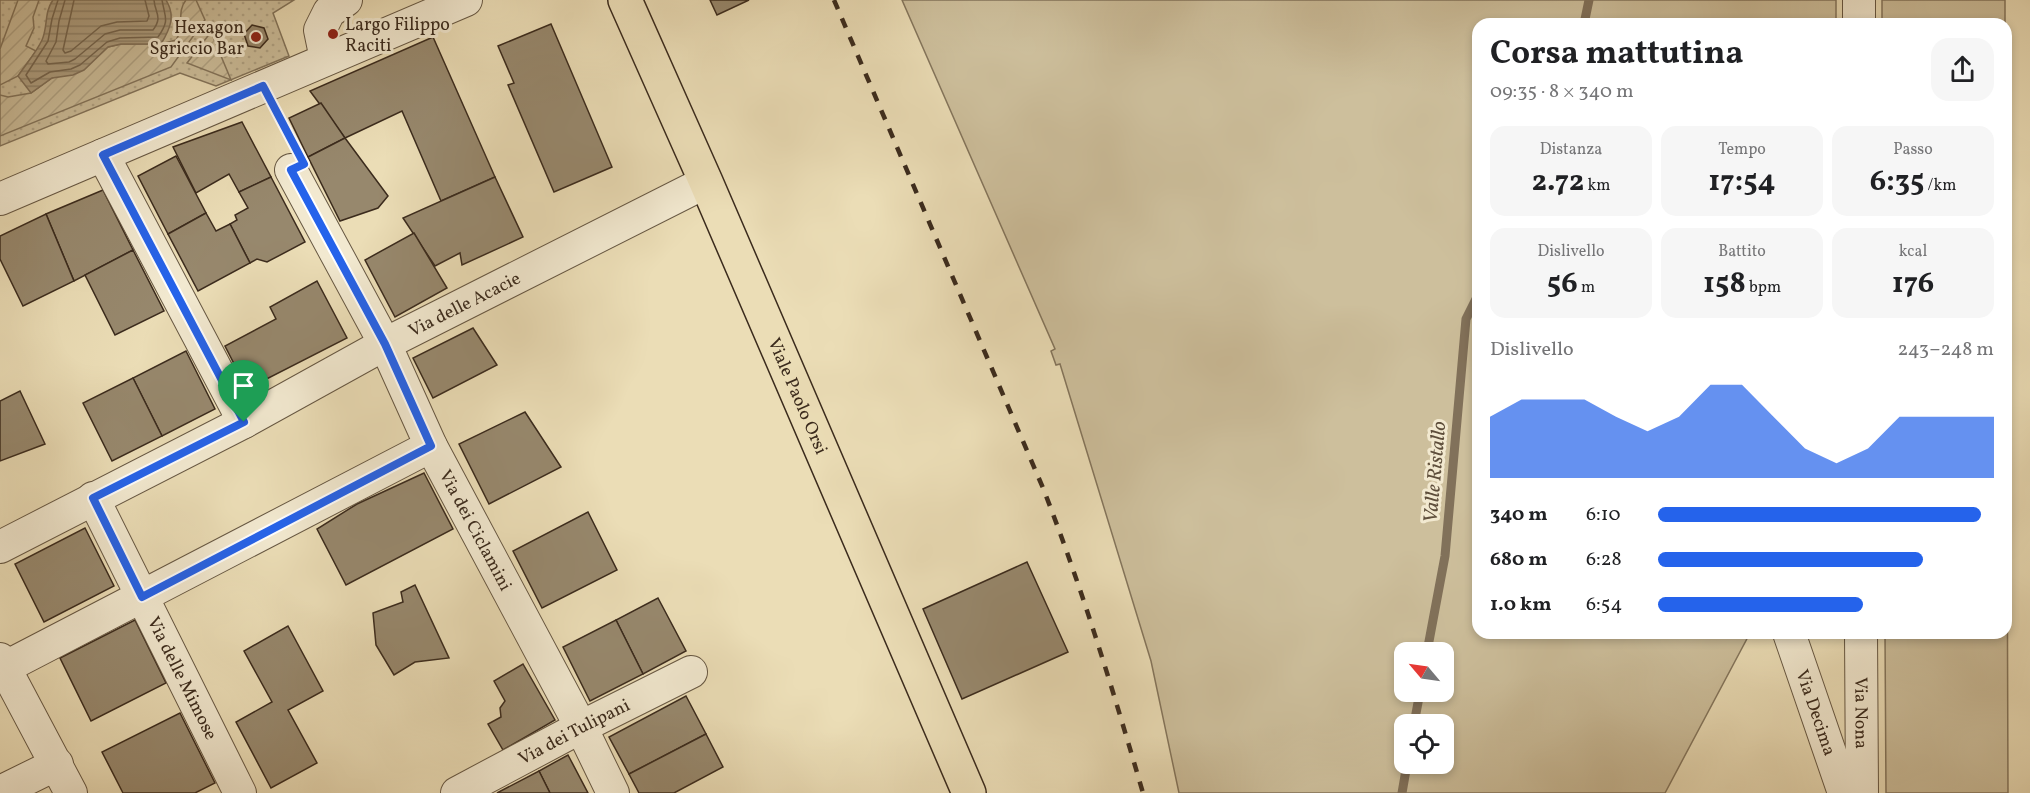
<!DOCTYPE html>
<html lang="it">
<meta charset="utf-8">
<style>
:root{--surface:#fff;--page:#f6f6f6;--text:#202124;--muted:#757577;--accent:#2563eb}
body{margin:0;font-family:Vollkorn,serif;background:var(--page);color:var(--text);height:100vh;display:flex;flex-direction:column;font-size:22px;white-space:nowrap}
*{box-sizing:border-box;margin:0}
p{font-size:20px;color:var(--muted)}
.icon{flex:none;width:33px;height:33px;fill:none;stroke:currentColor;stroke-width:2;stroke-linecap:round;stroke-linejoin:round}
.map{position:relative;flex:1;overflow:hidden}
.drawer{position:absolute;left:1472px;top:18px;width:540px;height:621px;display:flex;flex-direction:column;background:var(--surface);border-radius:18px;box-shadow:0 3px 9px #0003}
.drawer>*{flex:none}
.needle{width:39px;rotate:299deg}
.buttons{position:absolute;left:1394px;top:642px;display:grid;gap:12px}
.buttons a{display:grid;place-items:center;width:60px;height:60px;border-radius:12px;background:var(--surface);box-shadow:0 3px 9px #0003;font-size:30px}
.pin{position:absolute;display:grid;place-items:center;width:51px;height:51px;color:#fff;margin:-62px -26px;border-radius:50% 50% 50% 0;rotate:-45deg;box-shadow:0 0 6px #0007}
.pin .icon{rotate:45deg}
.round{display:grid;place-items:center;flex:none;width:63px;height:63px;border-radius:18px;background:var(--page)}
.overview{display:flex;align-items:center;justify-content:space-between;height:102px;padding:0 18px}
h1{font-size:33px;font-weight:700;line-height:45px}
.figures{display:grid;grid-template-columns:repeat(3,1fr);gap:9px;height:102px;padding:6px 18px}
.figures div{display:grid;align-content:center;border-radius:15px;background:var(--page);text-align:center}
.figures b{font-size:30px;font-weight:700}
.figures small{font-size:16px;font-weight:400}
.figures p{font-size:16px}
.chart{height:168px;padding:12px 18px}
.chart p{display:flex;justify-content:space-between}
.chart svg{width:100%;height:108px;margin-top:6px;fill:var(--accent);opacity:.7}
ul{padding:0 18px;list-style:none;font-size:20px}
li{display:grid;grid-template-columns:96px 72px 1fr;align-items:center;height:45px}
li i{height:15px;border-radius:8px;background:var(--accent)}
.map>svg:first-child{display:block}
.grass{fill:#cdbf9c;stroke:#84755c;stroke-width:1.5;fill-rule:evenodd}
.park{fill:url(#park-dots);stroke:#84755c;stroke-width:1.5}
.garden{fill:url(#garden-furrows);stroke:#84755c;stroke-width:1.5}
.water{fill:url(#water-rules);stroke:#81715a;stroke-width:1.5}
.lines{fill:none;stroke-linecap:round;stroke-linejoin:round}
.shore{stroke:#756650;stroke-width:1.5}
.stream{stroke:#81715a;stroke-width:9}
.building{fill:#97886d;stroke:#3b2b1d;stroke-width:1.5}
.minor-casing{stroke:#675843;stroke-width:34}
.major-casing{stroke:#3b2b1d;stroke-width:36}
.path{stroke:#3b2b1d;stroke-width:4;stroke-dasharray:1.5 3;stroke-linecap:butt}
.minor{stroke:#f2e9d0;stroke-width:32}
.major{stroke:#ebddb6;stroke-width:33}
.rail{stroke:#3b2b1d;stroke-width:4.5;stroke-dasharray:10 10;stroke-linecap:butt}
.route-casing{stroke:#fff;stroke-width:12}
.route{stroke:#2563eb;stroke-width:8}
.poi-dot{fill:#8f2418;stroke:#f2e9d0;stroke-width:2}
.labels{text-anchor:middle;stroke-width:6;stroke-linejoin:round;paint-order:stroke}
.poi-label{font-size:18px;fill:#3b2b1d;stroke:#f2e9d0;text-anchor:start}
.street-label{font-size:18px;fill:#3b2b1d;stroke:#f2e9d0}
.water-label{font-size:20px;font-style:italic;fill:#5e4e3b;stroke:#f2e9d0}
</style>
<div class="map">
<svg width="2030" height="793" viewBox="0 0 2030 793">
<defs>
<pattern id="park-dots" width="8" height="8" patternUnits="userSpaceOnUse" patternTransform="scale(1.5)"><rect width="8" height="8" fill="#cdbf9c"/><path d="M2 2h.1M6 6h.1" fill="none" stroke="#b1a486" stroke-width="1.8" stroke-linecap="round"/></pattern>
<pattern id="garden-furrows" width="10" height="10" patternUnits="userSpaceOnUse" patternTransform="scale(1.5)"><rect width="10" height="10" fill="#cdbf9c"/><path d="M-1 1l2-2M0 10L10 0M9 11l2-2" fill="none" stroke="#b1a486"/></pattern>
<pattern id="water-rules" width="6" height="5" patternUnits="userSpaceOnUse" patternTransform="scale(1.5)"><rect width="6" height="5" fill="#afa082"/><path d="M0 2.5h6" fill="none" stroke="#90836a"/></pattern>
</defs>
<rect width="100%" height="100%" fill="#ebddb6"/>
<filter id="stains"><feTurbulence type="fractalNoise" baseFrequency=".00333" numOctaves="4"/><feColorMatrix values="0 0 0 0 .2 0 0 0 0 .09 0 0 0 0 .02 0 0 0 .5 -.17"/></filter>
<radialGradient id="worn" r=".72"><stop offset=".6" stop-color="#630" stop-opacity="0"/><stop offset="1" stop-color="#630" stop-opacity=".3"/></radialGradient>
<!-- grass -->
<g class="grass">
<path d="M902 0H1836V24H1478V633H1750L1665 793H1179L1151 661 1060 364 1056 365 1051 351 1055 349ZM1443 652V692H1404V652ZM1443 724V764H1404V724Z"/>
<rect x="1882" y="0" width="123" height="24"/>
<polygon points="2006,190 2008,793 1886,793 1885,633 2006,633"/>
</g>
<!-- park -->
<polygon class="park" points="0,0 294,0 273,13 289,56 216,86 180,73 0,146"/>
<!-- garden -->
<g class="garden">
<polygon points="18,0 39,0 33,17 34,28 26,46 36,51 18,76 0,85 0,49"/>
<path d="M186 0H196L205 20 171 67 0 136V95L8 97 31 93 52 78 97 57 108 47 121 44H161L176 40C185 27 176 12 186 0Z"/>
<polygon points="211,32 231,80 187,63"/>
</g>
<!-- water -->
<path class="water" d="M53 0H166C176 16 170 29 161 44H121L108 47 84 70 73 75 52 78 31 93 18 76C26 64 36 53 42 40 48 27 44 12 53 0Z"/>
<g class="lines">
<!-- shore -->
<g class="shore">
<path d="M58 0 52 19 48 41 26 75 31 83 50 72 71 69 80 65 107 42 120 38 158 37C170 20 165 18 162 0"/>
<path d="M65 0 59 21 56 42 46 61 48 64 69 62 75 59 105 34 120 30H153C163 17 155 13 154 0"/>
<polyline points="74,0 63,50 65,53 71,51 101,26 117,22 147,21 149,16 145,0"/>
</g>
<!-- stream -->
<g class="stream">
<polyline points="1584,24 1589,0"/>
<polyline points="1427,652 1445,556 1466,319 1478,295"/>
<polyline points="1414,724 1420,692"/>
<polyline points="1402,793 1407,764"/>
</g>
</g>
<!-- building -->
<g class="building">
<polygon points="710,0 749,0 717,15"/>
<polygon points="551,24 612,167 554,192 508,85 514,83 498,46"/>
<polygon points="252,25 264,28 268,39 260,48 248,46 244,34"/>
<polygon points="433,37 495,177 441,201 402,111 345,138 310,91"/>
<polygon points="321,103 345,138 308,157 289,118"/>
<polygon points="242,122 271,177 239,192 229,174 196,193 173,147"/>
<polygon points="345,138 388,196 378,208 340,221 308,157"/>
<polygon points="176,156 206,213 168,234 138,176"/>
<polygon points="271,177 305,242 267,262 257,259 250,263 230,224 237,220 235,215 248,208 239,192"/>
<polygon points="495,177 523,237 462,265 460,253 435,266 403,218"/>
<polygon points="103,190 133,250 74,281 46,214"/>
<polygon points="206,213 216,231 230,224 250,263 198,291 168,234"/>
<polygon points="46,214 74,281 23,306 0,259 0,236"/>
<polygon points="414,233 447,288 395,317 365,260"/>
<polygon points="133,250 164,311 115,335 85,275"/>
<polygon points="317,281 347,338 247,389 225,346 276,319 270,307"/>
<polygon points="473,328 497,365 433,398 413,358"/>
<polygon points="186,351 215,409 162,436 133,378"/>
<polygon points="133,378 162,436 112,461 83,403"/>
<polygon points="20,391 45,444 0,461 0,401"/>
<polygon points="525,412 561,467 489,504 459,444"/>
<polygon points="424,473 453,529 346,585 317,529 357,504"/>
<polygon points="588,512 617,570 542,608 513,551"/>
<polygon points="85,528 114,586 44,622 15,564"/>
<polygon points="1027,562 1068,652 962,699 923,609"/>
<polygon points="415,585 449,658 415,662 394,675 376,645 373,613 403,602 401,592"/>
<polygon points="658,598 686,651 643,674 616,620"/>
<polygon points="135,620 166,683 91,721 60,658"/>
<polygon points="616,620 643,674 590,701 563,647"/>
<polygon points="288,626 323,691 288,710 317,763 271,788 236,722 272,702 244,651"/>
<polygon points="523,664 555,720 503,750 488,724 501,717 500,708 505,701 494,681"/>
<polygon points="686,696 706,734 629,774 609,737"/>
<polygon points="180,713 215,783 195,793 123,793 102,752"/>
<polygon points="706,734 723,767 674,793 639,793 629,774"/>
<polygon points="568,755 588,793 550,793 539,771"/>
<polygon points="539,771 550,793 497,793"/>
</g>
<g class="lines">
<defs>
<g id="minor">
<polyline points="1859,0 1859,24"/>
<polyline points="326,59 320,30 329,12 346,0"/>
<polyline points="103,155 244,422"/>
<path id="s1" d="M291 170 385 344 431 446 581 727 613 793"/>
<polyline points="0,199 466,0"/>
<path id="s2" d="M93 498 240 793"/>
<path id="s3" d="M0 547 244 422 385 344 706 182"/>
<path id="s4" d="M1789 633 1844 793"/>
<path id="s5" d="M1861 633 1862 793"/>
<polyline points="0,659 71,793"/>
<polyline points="0,670 431,446"/>
<polyline points="0,792 57,764"/>
<path id="s6" d="M457 793 581 727 691 672"/>
</g>
<g id="major">
<path id="s7" d="M625 0 706 182 969 793"/>
</g>
</defs>
<!-- minor casing -->
<use href="#minor" class="minor-casing"/>
<!-- major casing -->
<use href="#major" class="major-casing"/>
<!-- path -->
<polyline class="path" points="277,113 292,141"/>
<!-- minor -->
<use href="#minor" class="minor"/>
<!-- major -->
<use href="#major" class="major"/>
<!-- rail -->
<path class="rail" d="M834 0 1043 488C1082 588 1113 690 1143 793"/>
</g>
<g class="lines">
<defs>
<polygon id="route" points="263,86 304,164 291,170 385,344 431,446 142,597 93,498 244,422 103,155"/>
</defs>
<!-- route casing -->
<use href="#route" class="route-casing"/>
<!-- route -->
<use href="#route" class="route"/>
</g>
<!-- markers -->
<g class="poi-dot">
<circle cx="333" cy="34" r="6"/>
<circle cx="256" cy="37" r="6"/>
</g>
<g class="labels">
<!-- poi labels -->
<g class="poi-label">
<text x="345" y="30">Largo Filippo<tspan x="345" dy="21">Raciti</tspan></text>
<text x="244" y="33" text-anchor="end">Hexagon<tspan x="244" dy="21">Sgriccio Bar</tspan></text>
</g>
<!-- street labels -->
<g class="street-label">
<text dy="6" stroke="none"><textPath href="#s3" startOffset="524">Via delle Acacie</textPath></text>
<text dy="6" stroke="none"><textPath href="#s7" startOffset="432">Viale Paolo Orsi</textPath></text>
<text dy="6" stroke="none"><textPath href="#s1" startOffset="405">Via dei Ciclamini</textPath></text>
<text dy="6" stroke="none"><textPath href="#s2" startOffset="201">Via delle Mimose</textPath></text>
<text dy="6" stroke="none"><textPath href="#s4" startOffset="84">Via Decima</textPath></text>
<text dy="6" stroke="none"><textPath href="#s5" startOffset="80">Via Nona</textPath></text>
<text dy="6" stroke="none"><textPath href="#s6" startOffset="132">Via dei Tulipani</textPath></text>
</g>
<!-- water labels -->
<g class="water-label">
<text transform="translate(1434 472) rotate(-85)" y="7">Valle Ristallo</text>
</g>
</g>
<rect width="100%" height="100%" filter="url(#stains)"/>
<rect width="100%" height="100%" fill="url(#worn)"/>
</svg>
<div class="buttons">
<a><svg class="needle" viewBox="-14 -14 28 28"><path d="M0-13l5 13h-10z" fill="#e53935"/><path d="M0 13l5-13h-10z" fill="#757577"/></svg></a>
<a><svg class="icon" aria-label="locate" viewBox="0 0 24 24"><circle cx="12" cy="12" r="6"/><path d="M12 2v4M12 18v4M2 12h4M18 12h4"/></svg></a>
</div>
<div class="pin" style="left:244px;top:422px;background:#1e9e55"><svg class="icon" aria-label="arrive" viewBox="0 0 24 24"><path d="M6 21V4h12l-3 4 3 4H6"/></svg></div>
<section class="drawer">
<div class="overview"><div><h1>Corsa mattutina</h1><p>09:35 · 8 × 340 m</p></div><a class="round"><svg class="icon" aria-label="share" viewBox="0 0 24 24"><path d="M12 15V3M7 8l5-5 5 5M5 13v7h14v-7"/></svg></a></div>
<div class="figures">
<div><p>Distanza</p><b>2.72<small> km</small></b></div>
<div><p>Tempo</p><b>17:54</b></div>
<div><p>Passo</p><b>6:35<small> /km</small></b></div>
</div>
<div class="figures">
<div><p>Dislivello</p><b>56<small> m</small></b></div>
<div><p>Battito</p><b>158<small> bpm</small></b></div>
<div><p>kcal</p><b>176</b></div>
</div>
<div class="chart"><p><span>Dislivello</span>243–248 m</p>
<svg viewBox="0 0 160 44" preserveAspectRatio="none"><path d="M0 44V19L10 12L20 12L30 12L40 19L50 25L60 19L70 6L80 6L90 19L100 32L110 38L120 32L130 19L140 19L150 19L160 19V44z"/></svg>
</div>
<ul>
<li><b>340 m</b>6:10<i style="width:96%"></i></li>
<li><b>680 m</b>6:28<i style="width:79%"></i></li>
<li><b>1.0 km</b>6:54<i style="width:61%"></i></li>
</ul>
</section>
</div>
